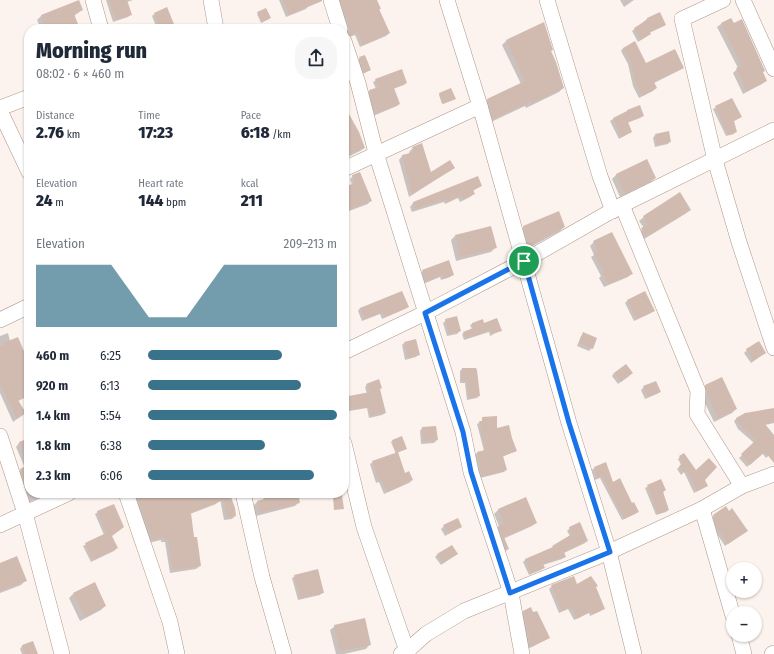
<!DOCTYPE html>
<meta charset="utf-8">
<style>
:root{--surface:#fff;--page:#f6f6f7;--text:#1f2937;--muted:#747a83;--accent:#38738b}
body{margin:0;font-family:"Fira Sans Condensed",sans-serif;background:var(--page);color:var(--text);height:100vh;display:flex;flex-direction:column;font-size:15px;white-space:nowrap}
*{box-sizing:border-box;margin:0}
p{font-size:13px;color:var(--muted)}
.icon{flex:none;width:22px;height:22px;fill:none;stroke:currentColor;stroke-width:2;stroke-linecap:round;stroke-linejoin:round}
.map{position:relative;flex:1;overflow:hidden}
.side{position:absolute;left:24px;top:24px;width:325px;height:474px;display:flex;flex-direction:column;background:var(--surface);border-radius:16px;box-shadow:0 1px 3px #0004}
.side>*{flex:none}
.tools{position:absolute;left:726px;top:562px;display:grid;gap:8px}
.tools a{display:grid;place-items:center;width:36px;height:36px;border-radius:50%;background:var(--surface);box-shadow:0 1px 3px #0004;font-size:20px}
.pin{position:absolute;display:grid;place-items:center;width:34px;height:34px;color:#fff;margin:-17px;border:2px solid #fff;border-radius:50%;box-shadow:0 1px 4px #0007}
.round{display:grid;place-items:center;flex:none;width:42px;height:42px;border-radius:16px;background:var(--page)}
.headline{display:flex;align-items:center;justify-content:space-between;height:68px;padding:0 12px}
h1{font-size:22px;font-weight:800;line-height:30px}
.stats{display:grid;grid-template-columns:repeat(3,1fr);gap:6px;height:68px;padding:4px 12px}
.stats div{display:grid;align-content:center}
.stats b{font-size:17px;font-weight:800}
.stats small{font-size:11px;font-weight:400}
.stats p{font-size:11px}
.chart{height:112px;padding:8px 12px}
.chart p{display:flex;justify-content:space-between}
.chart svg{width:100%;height:72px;margin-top:4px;fill:var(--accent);opacity:.7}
ul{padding:0 12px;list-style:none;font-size:13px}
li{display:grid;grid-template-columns:64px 48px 1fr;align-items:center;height:30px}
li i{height:10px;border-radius:5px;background:var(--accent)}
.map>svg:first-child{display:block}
.shadow{fill:#0003}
.building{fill:#d1bbb0}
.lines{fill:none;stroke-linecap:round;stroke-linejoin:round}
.minor-casing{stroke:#ac978c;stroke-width:16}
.minor{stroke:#fff;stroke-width:15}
.route-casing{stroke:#fff;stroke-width:8}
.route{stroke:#1a73e8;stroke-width:5}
</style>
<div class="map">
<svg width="774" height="654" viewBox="0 0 774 654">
<rect width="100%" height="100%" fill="#fcf3ee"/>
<!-- shadow -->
<g class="shadow">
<polygon points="106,0 133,0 127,2 131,14 128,17 113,22"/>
<polygon points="279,0 306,0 308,6 306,9 286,17"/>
<polygon points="337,0 376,0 380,9 379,10 389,33 386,36 360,47 355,35 347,38 345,36"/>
<polygon points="620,0 634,0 624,7"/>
<polygon points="78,1 82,10 74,16 79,29 41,29 37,20 41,16"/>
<polygon points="258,13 269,19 261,23 257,14"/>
<polygon points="154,14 172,29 157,29 152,16"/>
<polygon points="647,19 665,25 662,27 649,33 647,36 638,42 632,31"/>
<polygon points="731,19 766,81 762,84 743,94 733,73 738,68 717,27 721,24"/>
<polygon points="543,23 550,51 563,88 559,92 526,108 525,106 489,123 483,104 488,100 521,84 502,45 506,41"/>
<polygon points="623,48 646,64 682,68 680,70 654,83 656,88 653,91 639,98 633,86 628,64 621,51"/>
<polygon points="360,58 370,70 361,75 357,61"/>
<polygon points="376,80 406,83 404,85 393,89 399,104 397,106 373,116 367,94 370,91 376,89 373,82"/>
<polygon points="440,94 454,99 442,104 439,95"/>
<polygon points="732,99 740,117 733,122 736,131 734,134 726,136 713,109"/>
<polygon points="344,101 347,106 345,108 364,148 360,151 344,159"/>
<polygon points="625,113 643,116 640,118 627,123 631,132 619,139 610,121 613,119"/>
<polygon points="29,115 29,129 24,120"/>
<polygon points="655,135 670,141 668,144 655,147 653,138"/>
<polygon points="413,148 430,173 454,168 409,197 399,160 402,156 410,154 409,152"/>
<polygon points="647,160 655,178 651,182 620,197 612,179 616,175"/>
<polygon points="353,176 370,201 368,204 349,211 344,199 344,188 352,185 350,179"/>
<polygon points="481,186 473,191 474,194 470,197 460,202 458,198 445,204 444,202 412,212 410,207 413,203"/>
<polygon points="680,194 690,210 685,214 641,241 638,234 644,228 639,221 644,217"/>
<polygon points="524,227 564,227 560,231 525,250 519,231"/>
<polygon points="455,236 495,248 491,252 456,261 451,240"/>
<polygon points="594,242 632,273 628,277 604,287 599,278 601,276 591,257 594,255 590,246"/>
<polygon points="423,271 453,274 450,277 441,280 440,277 423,284 420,274"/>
<polygon points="628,300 653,310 651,313 634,321 625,303"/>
<polygon points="408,307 405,309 382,319 380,314 362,321 358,311 360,308"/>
<polygon points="446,320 460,331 457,334 447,336 443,323"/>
<polygon points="472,324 484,324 501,330 490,336 489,332 464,340 462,334 472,329 470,325"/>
<polygon points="8,333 10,341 29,363 29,396 18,401 25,413 13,422 0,393 0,336"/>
<polygon points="584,334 596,339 592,348 589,351 577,346 581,336"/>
<polygon points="404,343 419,354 416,357 405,360 402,345"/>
<polygon points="747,350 765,353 751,363 744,353"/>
<polygon points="462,369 479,396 477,398 467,400 465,383 460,383 460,371"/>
<polygon points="614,373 629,376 618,384 612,376"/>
<polygon points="367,385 379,389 385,413 382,415 369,418 367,408 349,411 347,399 349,397 367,394 365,387"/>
<polygon points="706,386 736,409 732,413 714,422 703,399 701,390"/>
<polygon points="644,387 660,391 657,394 645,399 641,390"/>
<polygon points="774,409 774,423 765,425 774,437 774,451 766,458 762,453 747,467 739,458 754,443 738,429 734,421 737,418"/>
<polygon points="483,418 496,429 511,438 516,451 502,457 506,470 504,472 480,478 475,455 477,453 484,451 477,424 481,422"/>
<polygon points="422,428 437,440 434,443 421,444 420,431"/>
<polygon points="29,439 29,493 40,493 41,495 37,499 27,503 17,473 25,468 16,447 19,443"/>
<polygon points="392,441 405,449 397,453 404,474 412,480 409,483 384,494 379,482 376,483 370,464 373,462 396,454 391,442"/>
<polygon points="680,457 703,479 706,486 704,488 694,493 684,472 681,475 677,469 681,465 678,459"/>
<polygon points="594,468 612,483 632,504 635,514 622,520 600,478 595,480 592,470"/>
<polygon points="661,480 665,490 663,492 668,510 666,512 656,515 645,488"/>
<polygon points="132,493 216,493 219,501 216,504 190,514 194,538 200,566 196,569 170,573 165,542 161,542 161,540 148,543"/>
<polygon points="219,493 228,493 235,516 232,519 224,520"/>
<polygon points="262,493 297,493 299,502 295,506 256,516 253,506 257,502 264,500"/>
<polygon points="526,499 536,523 532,526 503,539 508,549 504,553 495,531 499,526 494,514 498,510"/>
<polygon points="98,512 123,527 111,536 117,548 114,551 91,562 83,546 104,535 95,514"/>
<polygon points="714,516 746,531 725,546 715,531 711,519"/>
<polygon points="444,526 461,527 445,536 441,529"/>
<polygon points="570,528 587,540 585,543 564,553 565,557 562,559 543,565 543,568 541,570 529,575 523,562 526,559 550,549 570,536 567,531"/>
<polygon points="438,554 457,554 441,565 435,557"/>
<polygon points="0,564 26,580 21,585 0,593"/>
<polygon points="295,576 323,592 320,595 298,600 292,578"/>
<polygon points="94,583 105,606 101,610 80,621 69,598 73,594"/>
<polygon points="577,585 595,588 603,609 601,611 590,616 589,613 574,620 568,609 559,613 549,589 552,586"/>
<polygon points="524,611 549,638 528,649 521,614"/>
<polygon points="335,626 370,644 366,649 344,654 336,654 330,630"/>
<polygon points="32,642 37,654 22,654 20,649 22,646"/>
</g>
<!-- building -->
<g class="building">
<polygon points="79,0 83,10 74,14 80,29 46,29 41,15"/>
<polygon points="109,0 127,0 132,15 116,20"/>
<polygon points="283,0 322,0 322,1 289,15"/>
<polygon points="340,0 377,0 381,9 379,9 390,33 363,45 358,32 351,36 348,33 349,26"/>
<polygon points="167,7 176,29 161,29 154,13"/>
<polygon points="266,8 271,18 262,22 257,12"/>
<polygon points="660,12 666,25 650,32 651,34 641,40 634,28 647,20 647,18"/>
<polygon points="731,18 734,23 742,19 765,71 763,72 767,81 747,91 736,68 742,66 721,23"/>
<polygon points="544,22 553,50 551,51 556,62 564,88 531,104 530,102 493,119 487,99 525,81 506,40"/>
<polygon points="635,41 646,63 675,49 684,68 654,82 657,88 642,96 636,83 630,61 623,48"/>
<polygon points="365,55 371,70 364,73 359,57"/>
<polygon points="402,69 407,83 394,88 400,104 375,114 369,90 379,87 375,79"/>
<polygon points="451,88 456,99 443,104 439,93"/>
<polygon points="732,98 742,117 734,121 737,132 728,135 715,106"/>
<polygon points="344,105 359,132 365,148 344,157"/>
<polygon points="640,105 644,116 628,122 632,132 622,137 613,118 627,111 627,110"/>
<polygon points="669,131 671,142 657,145 655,134"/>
<polygon points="422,143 431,172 450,160 455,168 412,194 402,155 414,152 412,147"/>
<polygon points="647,159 656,178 625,194 616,174"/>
<polygon points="360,172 372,201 351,209 344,191 344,187 355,183 352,175"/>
<polygon points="478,176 482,186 473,190 475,194 463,199 462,195 448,202 447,199 415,209 413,202"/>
<polygon points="680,192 691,210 645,237 641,228 648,225 643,216"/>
<polygon points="559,211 565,227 529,247 523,226"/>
<polygon points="491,226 497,248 460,257 455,235"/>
<polygon points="612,232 633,274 608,284 602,273 604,272 594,253 598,251 593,241"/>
<polygon points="449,260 454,275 444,279 442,275 426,282 422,270"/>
<polygon points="402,291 409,307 385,317 383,312 365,319 360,308"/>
<polygon points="645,291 655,311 637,319 627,300"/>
<polygon points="457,316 461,331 449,334 445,319"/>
<polygon points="497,318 502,331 492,334 490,330 466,339 463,332 473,328 472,323 483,319 484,323"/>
<polygon points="583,332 597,338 593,349 579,343"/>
<polygon points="18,337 29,363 29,395 18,400 26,413 17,419 0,383 0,347 4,345 3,343"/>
<polygon points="416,339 420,355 408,358 404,342"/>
<polygon points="759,341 766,353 753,361 746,349"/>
<polygon points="626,364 633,373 621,382 614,373"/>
<polygon points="462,368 476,368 477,370 480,396 469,398 467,381 461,381"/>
<polygon points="722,377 737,409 718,418 707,394 705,385"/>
<polygon points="379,379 382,388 380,389 386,413 371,416 369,407 351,410 349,396 370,392 366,384"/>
<polygon points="656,381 661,392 648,397 643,386"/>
<polygon points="774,408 774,422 765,424 774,435 774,463 765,452 750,465 741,454 756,440 741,426 736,418 745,413"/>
<polygon points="497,416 497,428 509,425 512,438 517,451 503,456 507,470 482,477 477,452 485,450 479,421 482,421 482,417"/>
<polygon points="436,426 438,440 423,441 422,427"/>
<polygon points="402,436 407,449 396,453 392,440"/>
<polygon points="29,438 29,496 20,469 28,465 19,442"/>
<polygon points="398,452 405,473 409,471 413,480 387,492 382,480 379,481 372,461"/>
<polygon points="684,453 696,470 709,458 717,467 705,480 708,486 697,491 687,471 684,473 679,466 683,463 679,456"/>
<polygon points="606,462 613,482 620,478 632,503 634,502 639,512 624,519 602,476 597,478 594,467"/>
<polygon points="661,479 666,490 663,492 669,510 658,514 647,485"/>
<polygon points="136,493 234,493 234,496 231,497 235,508 236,516 227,518 224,500 191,513 194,537 197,537 201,566 173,570 168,539 165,539 164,537 152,540"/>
<polygon points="267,493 298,493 300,503 260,513 257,501 268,498"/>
<polygon points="342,495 344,509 334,510 333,496"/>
<polygon points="526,497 537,523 504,537 509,549 506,550 498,526 504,524 498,509"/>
<polygon points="114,504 124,527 112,536 118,548 93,560 85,543 106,533 97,511"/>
<polygon points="726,506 729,511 732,508 748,531 728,544 717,528 713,515"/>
<polygon points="458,518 462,527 448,534 443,525"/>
<polygon points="580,522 588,541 564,552 566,557 543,564 545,568 531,573 525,559 553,547 552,546 572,534 569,527"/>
<polygon points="452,545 458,554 443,563 437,554"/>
<polygon points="17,556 27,581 0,591 0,563"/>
<polygon points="318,569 324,593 301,598 294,575"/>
<polygon points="574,576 577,584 591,576 598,586 596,587 605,609 593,614 591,611 577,619 571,607 562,611 551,585"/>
<polygon points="95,582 106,606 85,617 73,593"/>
<polygon points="531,607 533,612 537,611 550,638 531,647 523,611"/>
<polygon points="365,618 371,645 340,651 334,625"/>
<polygon points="33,641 38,654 25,654 22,645"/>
</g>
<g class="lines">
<defs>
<g id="minor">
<polyline points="93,0 101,29"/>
<polyline points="211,0 216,29"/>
<polyline points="331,0 340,29"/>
<polyline points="447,0 480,106 569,423 609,552 634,654"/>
<polyline points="547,0 600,176 613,211"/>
<polyline points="723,0 682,19 715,160 739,242 774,348"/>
<polyline points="743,0 774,69"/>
<polyline points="344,41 358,83 376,153 463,432 471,472 511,593 522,654"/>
<polyline points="0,108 29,97"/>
<polyline points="0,111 29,172"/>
<polyline points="344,169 480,106"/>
<polyline points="622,205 698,391 697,414 742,486"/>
<polyline points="0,320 29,306"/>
<polyline points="344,352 425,313 524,261 622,205 774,130"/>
<polyline points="0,436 25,513 62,654"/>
<polyline points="344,443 364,527 408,654"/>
<polyline points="126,493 170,622 177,654"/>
<polyline points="243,493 262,577 284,654"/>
<polyline points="702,509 733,616"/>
<polyline points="0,525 69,493"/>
<polyline points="739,635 744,654"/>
<polyline points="401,654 408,650 426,634 464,611 609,552 702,509 742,486 774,474"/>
<polyline points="772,654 774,653"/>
</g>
</defs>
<!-- minor casing -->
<use href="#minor" class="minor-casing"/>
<!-- minor -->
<use href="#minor" class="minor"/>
</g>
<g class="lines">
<defs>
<polygon id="route" points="524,261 569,423 610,552 510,593 471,472 463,432 425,313"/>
</defs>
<!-- route casing -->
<use href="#route" class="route-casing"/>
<!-- route -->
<use href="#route" class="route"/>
</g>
</svg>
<div class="tools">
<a>+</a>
<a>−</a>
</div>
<div class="pin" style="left:524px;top:261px;background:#1e9e55"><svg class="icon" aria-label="arrive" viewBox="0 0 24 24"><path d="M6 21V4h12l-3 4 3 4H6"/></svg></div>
<section class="side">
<div class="headline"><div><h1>Morning run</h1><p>08:02 · 6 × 460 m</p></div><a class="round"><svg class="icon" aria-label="share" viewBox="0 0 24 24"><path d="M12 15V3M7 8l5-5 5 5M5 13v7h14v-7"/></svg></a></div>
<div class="stats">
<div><p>Distance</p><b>2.76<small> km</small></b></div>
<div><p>Time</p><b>17:23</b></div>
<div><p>Pace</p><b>6:18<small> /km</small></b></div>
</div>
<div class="stats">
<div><p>Elevation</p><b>24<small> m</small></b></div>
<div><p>Heart rate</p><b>144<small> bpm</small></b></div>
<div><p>kcal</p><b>211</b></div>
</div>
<div class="chart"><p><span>Elevation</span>209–213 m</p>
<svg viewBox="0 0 160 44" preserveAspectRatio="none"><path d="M0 44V6L10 6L20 6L30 6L40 6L50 22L60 38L70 38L80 38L90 22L100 6L110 6L120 6L130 6L140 6L150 6L160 6V44z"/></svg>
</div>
<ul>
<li><b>460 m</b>6:25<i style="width:71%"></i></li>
<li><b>920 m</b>6:13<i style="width:81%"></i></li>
<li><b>1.4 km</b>5:54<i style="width:100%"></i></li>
<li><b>1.8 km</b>6:38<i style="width:62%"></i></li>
<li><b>2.3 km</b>6:06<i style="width:88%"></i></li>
</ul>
</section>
</div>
